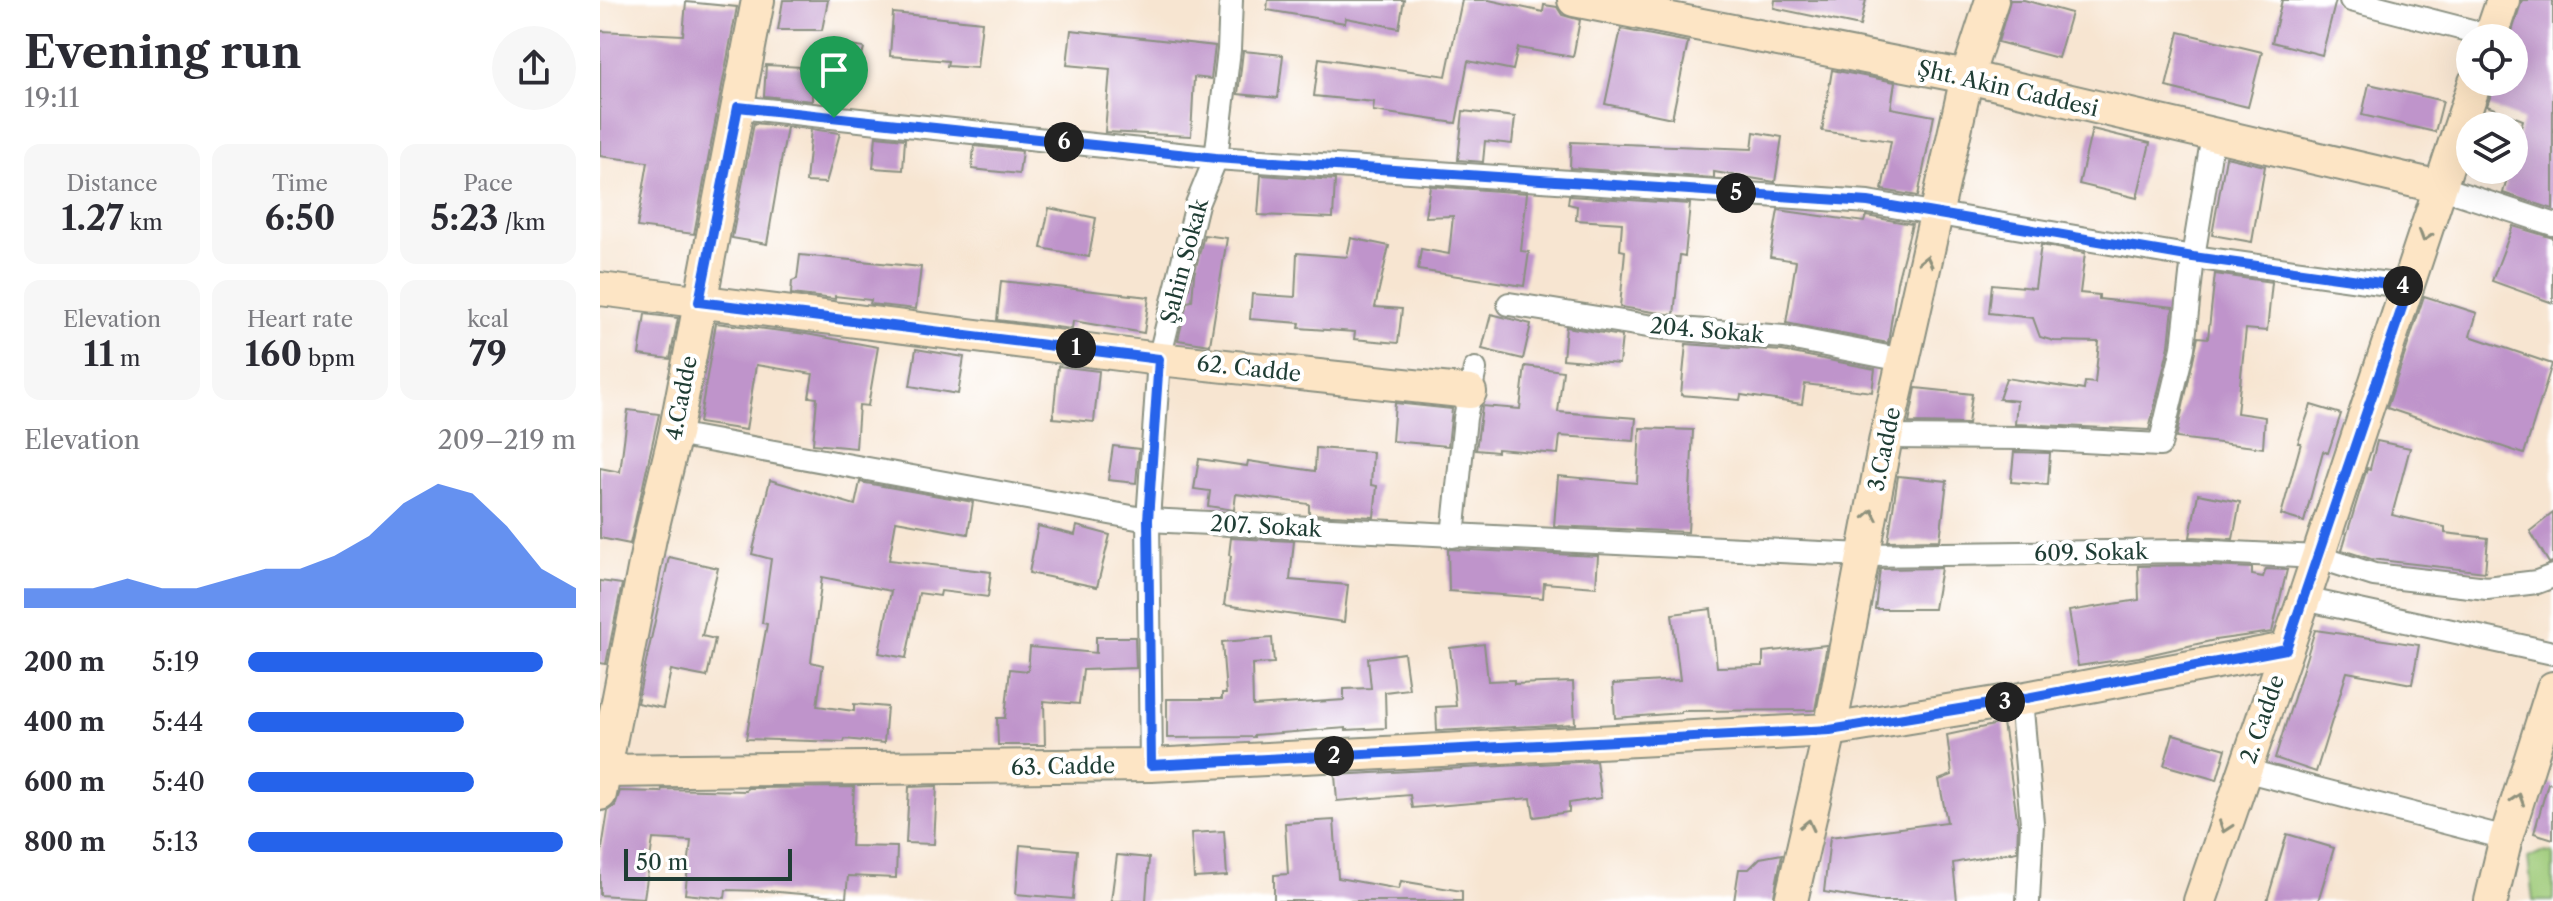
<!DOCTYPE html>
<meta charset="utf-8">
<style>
:root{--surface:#fff;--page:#f7f7f7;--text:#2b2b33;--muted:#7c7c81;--accent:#2563eb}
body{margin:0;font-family:"Libre Caslon Text",serif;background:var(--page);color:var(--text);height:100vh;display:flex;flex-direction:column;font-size:30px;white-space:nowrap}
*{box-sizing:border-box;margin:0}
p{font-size:26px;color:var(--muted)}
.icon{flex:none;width:44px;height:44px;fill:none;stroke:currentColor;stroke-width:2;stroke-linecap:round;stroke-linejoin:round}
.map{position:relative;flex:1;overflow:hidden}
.sheet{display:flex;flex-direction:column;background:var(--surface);width:600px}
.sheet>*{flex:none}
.fabs{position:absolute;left:1856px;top:24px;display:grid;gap:16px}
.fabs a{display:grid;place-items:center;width:72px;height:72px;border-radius:50%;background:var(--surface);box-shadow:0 8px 32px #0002;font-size:40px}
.scale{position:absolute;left:24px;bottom:20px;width:168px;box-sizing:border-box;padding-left:8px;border:4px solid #1f3d34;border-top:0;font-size:22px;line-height:28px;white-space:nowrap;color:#1f3d34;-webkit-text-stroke:6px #fff;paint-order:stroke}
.pin{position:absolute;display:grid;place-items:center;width:68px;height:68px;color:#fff;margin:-82px -34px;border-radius:50% 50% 50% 0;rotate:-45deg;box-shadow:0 0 8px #0007}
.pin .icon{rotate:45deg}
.km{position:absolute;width:40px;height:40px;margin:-20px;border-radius:50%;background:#222;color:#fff;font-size:22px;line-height:40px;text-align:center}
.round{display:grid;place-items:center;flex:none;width:84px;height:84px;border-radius:42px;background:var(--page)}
.head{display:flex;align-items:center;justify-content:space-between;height:136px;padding:0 24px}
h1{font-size:44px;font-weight:700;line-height:60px}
.metrics{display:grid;grid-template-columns:repeat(3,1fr);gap:12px;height:136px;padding:8px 24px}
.metrics div{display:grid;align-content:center;border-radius:16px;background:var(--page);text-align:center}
.metrics b{font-size:34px;font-weight:700}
.metrics small{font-size:22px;font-weight:400}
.metrics p{font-size:22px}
.chart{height:224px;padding:16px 24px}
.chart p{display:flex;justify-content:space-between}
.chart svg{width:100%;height:144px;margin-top:8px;fill:var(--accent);opacity:.7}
ul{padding:0 24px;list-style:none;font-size:26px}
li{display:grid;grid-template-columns:128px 96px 1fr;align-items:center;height:60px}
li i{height:20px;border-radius:10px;background:var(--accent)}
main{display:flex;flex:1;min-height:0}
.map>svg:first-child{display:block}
.green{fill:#9eca78;stroke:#5e8456;stroke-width:2}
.building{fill:#bf94cb}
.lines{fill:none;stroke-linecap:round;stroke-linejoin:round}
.street-casing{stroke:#8b9182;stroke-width:26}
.secondary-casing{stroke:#8b9182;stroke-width:36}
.street{stroke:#fff;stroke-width:22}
.secondary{stroke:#fde5c5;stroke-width:32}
.oneway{stroke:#8e917c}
.route-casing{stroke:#fff;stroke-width:16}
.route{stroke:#2563eb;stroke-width:10}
.labels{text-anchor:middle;stroke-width:8;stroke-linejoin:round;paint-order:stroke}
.street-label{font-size:22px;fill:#1f3d34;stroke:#fff}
</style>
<main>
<section class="sheet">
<div class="head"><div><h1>Evening run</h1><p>19:11</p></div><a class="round"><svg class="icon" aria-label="share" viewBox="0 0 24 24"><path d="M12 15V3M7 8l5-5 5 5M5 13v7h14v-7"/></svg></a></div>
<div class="metrics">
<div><p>Distance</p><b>1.27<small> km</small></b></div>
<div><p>Time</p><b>6:50</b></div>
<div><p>Pace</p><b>5:23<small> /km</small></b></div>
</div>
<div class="metrics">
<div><p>Elevation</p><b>11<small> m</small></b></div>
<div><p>Heart rate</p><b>160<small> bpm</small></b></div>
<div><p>kcal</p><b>79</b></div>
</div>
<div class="chart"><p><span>Elevation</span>209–219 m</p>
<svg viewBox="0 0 160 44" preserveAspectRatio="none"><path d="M0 44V38L10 38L20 38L30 35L40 38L50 38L60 35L70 32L80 32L90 28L100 22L110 12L120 6L130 9L140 19L150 32L160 38V44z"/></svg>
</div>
<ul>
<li><b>200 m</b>5:19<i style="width:90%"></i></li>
<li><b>400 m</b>5:44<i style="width:66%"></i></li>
<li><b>600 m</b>5:40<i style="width:69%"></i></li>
<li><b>800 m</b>5:13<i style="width:96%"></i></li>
</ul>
</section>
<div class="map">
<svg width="1953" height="901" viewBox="0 0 1953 901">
<rect width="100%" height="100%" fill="#fff"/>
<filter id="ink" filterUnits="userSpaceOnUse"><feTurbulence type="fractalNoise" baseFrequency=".0125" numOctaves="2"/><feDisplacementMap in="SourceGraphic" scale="16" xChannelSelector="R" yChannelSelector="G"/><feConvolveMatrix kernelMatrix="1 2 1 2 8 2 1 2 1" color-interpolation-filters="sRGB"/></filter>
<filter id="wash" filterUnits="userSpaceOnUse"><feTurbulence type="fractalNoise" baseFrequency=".006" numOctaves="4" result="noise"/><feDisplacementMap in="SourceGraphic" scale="32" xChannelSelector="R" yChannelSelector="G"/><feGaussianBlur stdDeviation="1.8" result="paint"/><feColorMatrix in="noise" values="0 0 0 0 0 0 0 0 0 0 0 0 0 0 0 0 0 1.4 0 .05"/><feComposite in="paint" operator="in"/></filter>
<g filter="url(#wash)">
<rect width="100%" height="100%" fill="#f7e5d1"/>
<!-- green -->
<polygon class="green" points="1941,852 1953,853 1953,901 1933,901 1928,858"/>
<g id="blocks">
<!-- building -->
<g class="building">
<polygon points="183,0 228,0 222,30 178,30"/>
<polygon points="668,0 804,0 799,28 746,18 745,23 667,10"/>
<polygon points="862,0 889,0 943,12 944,5 957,7 962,15 980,20 973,57 918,48 913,70 868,61 856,123 773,111 774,102 714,96 719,58 846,76"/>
<polygon points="1175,0 1266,0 1260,26 1174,8"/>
<polygon points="1410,0 1424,0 1471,13 1458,58 1398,42"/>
<polygon points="1682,0 1736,0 1722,55 1672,42"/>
<polygon points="1922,0 1953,0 1953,209 1903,193 1909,170 1914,170 1914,151 1923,120 1887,106 1895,82 1914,82 1914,38 1910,38"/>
<polygon points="86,2 137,7 94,234 37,227 48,162 0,156 0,31 83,35"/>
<polygon points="293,13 382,22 377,68 347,66 348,61 290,56"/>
<polygon points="1021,29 1088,42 1072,118 1005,104"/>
<polygon points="471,30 615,46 611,79 594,77 591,136 505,132 510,69 467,65"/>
<polygon points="1579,32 1662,52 1648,107 1566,87"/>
<polygon points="243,45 264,48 250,98 212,92 212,101 164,96 166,65 239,69"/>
<polygon points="643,51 683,55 678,98 638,94"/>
<polygon points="1232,70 1295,82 1291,108 1334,116 1318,196 1282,190 1291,141 1222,131"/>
<polygon points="1769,84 1843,101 1835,132 1762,115"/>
<polygon points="863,111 915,117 912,144 885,141 883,162 858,160"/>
<polygon points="154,123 211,129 187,127 167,244 132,238"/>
<polygon points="211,129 240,133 226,183 206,182"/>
<polygon points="1492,129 1550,143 1537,198 1479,184"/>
<polygon points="1154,132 1182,137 1175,182 1114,172 1114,178 970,168 971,142 1152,149"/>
<polygon points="276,136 305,139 303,170 273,168"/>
<polygon points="374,146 422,151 419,174 372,169"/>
<polygon points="1626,157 1665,166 1652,242 1612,235"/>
<polygon points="661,175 735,180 733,218 658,215"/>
<polygon points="830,186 927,193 921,251 929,252 924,286 818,270 821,249 849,254 853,216 825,217"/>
<polygon points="969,196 1090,204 1085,256 1080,255 1074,315 1020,307 1025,251 1020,250 1022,223 976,220 977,206 968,204"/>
<polygon points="449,208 496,218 489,257 441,248"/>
<polygon points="1178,210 1264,222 1266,216 1312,224 1297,282 1288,343 1186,323 1196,261 1170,257"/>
<polygon points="1913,226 1953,238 1953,303 1892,281"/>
<polygon points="604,235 627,238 610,345 578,340 587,302 592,301 594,275"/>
<polygon points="751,238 789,246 775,307 802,309 798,343 754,339 755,332 699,328 700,323 650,319 652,294 695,297 697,253 747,257"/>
<polygon points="1441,245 1485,253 1480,293 1499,295 1499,299 1573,307 1569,346 1549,430 1415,424 1417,401 1399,399 1406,378 1484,390 1485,382 1495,383 1499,342 1454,341 1440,337 1433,318 1389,313 1392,284 1435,288"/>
<polygon points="200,255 321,267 316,309 270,304 271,300 235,296 235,299 191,294 192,281 197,279"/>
<polygon points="1615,274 1672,282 1667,331 1646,329 1637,413 1665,417 1663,448 1576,438 1598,337 1608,338"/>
<polygon points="401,281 549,297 544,333 473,321 472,329 397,320"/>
<polygon points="1824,296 1877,313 1870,336 1952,364 1924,454 1787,408"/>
<polygon points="45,314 78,318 70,359 39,355"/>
<polygon points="891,314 931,324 923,359 882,349"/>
<polygon points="116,323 206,334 278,347 268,406 259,405 256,448 213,444 217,398 209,397 213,374 156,365 146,430 99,423"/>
<polygon points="966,327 1022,336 1019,364 963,359"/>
<polygon points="1086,344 1182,351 1275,369 1272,392 1205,384 1202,404 1141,395 1140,400 1081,395"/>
<polygon points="316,349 364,357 358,394 310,386"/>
<polygon points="458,366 499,371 494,422 453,418"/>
<polygon points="925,366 963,371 958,412 1036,418 1034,441 960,436 958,454 897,449 897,452 876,450 882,406 920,409"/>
<polygon points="1316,388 1372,394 1368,424 1309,423"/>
<polygon points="795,403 852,409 848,446 792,441"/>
<polygon points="1711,405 1741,414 1728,453 1723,451 1704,522 1681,515 1701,443 1698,443"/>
<polygon points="28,410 59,414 30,544 0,538 0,468 20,472"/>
<polygon points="1040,428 1093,430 1088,532 954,526 958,476 1037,483"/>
<polygon points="1777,441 1810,448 1792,515 1845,527 1845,533 1888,538 1885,572 1771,559 1742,550 1767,468 1770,469"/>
<polygon points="513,446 539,449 536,483 508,480"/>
<polygon points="716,448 773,452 771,485 777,486 774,517 709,514 709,504 636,494 634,510 608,506 610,491 594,489 599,459 647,466 648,461 715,471"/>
<polygon points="1414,452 1450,453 1448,485 1411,482"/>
<polygon points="1298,476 1347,481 1340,540 1288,541"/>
<polygon points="170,480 255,505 260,482 373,502 368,534 296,521 289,560 391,572 388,597 341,591 340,596 319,593 306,658 279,653 291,591 222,577 211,662 223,665 217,706 254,711 254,704 287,707 284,743 245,739 244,742 146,739 167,624 162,623 171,559 152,554"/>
<polygon points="1598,494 1640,502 1633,539 1590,537"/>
<polygon points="1953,513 1953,562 1949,563 1930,531"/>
<polygon points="438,526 475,535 477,526 510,535 497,587 429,573"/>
<polygon points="631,538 694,541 690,580 748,585 744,622 624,605 631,556 629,555"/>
<polygon points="848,549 998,556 996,587 944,583 943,598 849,591"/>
<polygon points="69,557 118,568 102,636 115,639 107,677 71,670 63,708 37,703"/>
<polygon points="1591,565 1652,568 1652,575 1663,577 1666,569 1687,570 1672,632 1615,640 1539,657 1478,666 1469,611 1539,600 1538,566"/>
<polygon points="1341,568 1334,609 1275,609 1280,569"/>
<polygon points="0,581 22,584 6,664 0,663"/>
<polygon points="1111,609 1117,667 1163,666 1163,652 1227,645 1215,710 1081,711 1081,713 1015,718 1013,684 1080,680 1072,614"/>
<polygon points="1715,630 1819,645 1812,684 1747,672 1716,772 1675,758"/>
<polygon points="496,637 535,637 536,668 483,670 479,704 444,701 445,745 398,745 397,718 405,718 410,669 428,671 430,647 496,653"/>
<polygon points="672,638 674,663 652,664 653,706 744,700 744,689 771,688 768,658 804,653 809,689 785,692 786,728 746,730 746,728 654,735 654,737 567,738 567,699 622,699 622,694 626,694 622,642"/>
<polygon points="884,644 888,681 914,680 914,684 973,682 975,724 837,731 836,707 856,706 850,648"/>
<polygon points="1403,723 1418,825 1417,851 1353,863 1357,901 1278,901 1224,892 1230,837 1347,822 1339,780 1352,775 1347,735"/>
<polygon points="1573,734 1626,749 1617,780 1564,765"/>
<polygon points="996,761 1001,798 969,803 969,812 934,817 931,798 812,808 810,795 737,801 735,775"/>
<polygon points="1948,783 1953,784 1953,839 1934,833"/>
<polygon points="337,786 334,844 306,843 309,787"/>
<polygon points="254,787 251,846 297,847 296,878 248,876 246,898 167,891 126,890 125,898 85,894 91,841 53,839 44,898 0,895 0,861 8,811 15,806 20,791 61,792 62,789 146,791 147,788"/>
<polygon points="734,820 738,878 799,889 801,881 862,891 862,901 674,901 674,875 688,874 685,823"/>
<polygon points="624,831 627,876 594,878 591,833"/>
<polygon points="1687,834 1734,848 1718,901 1667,901"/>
<polygon points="420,845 477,850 473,899 416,894"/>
<polygon points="1182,854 1173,901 1134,901 1139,869 1149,869 1160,858"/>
<polygon points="517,855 549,858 546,901 511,901"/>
</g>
</g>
</g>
<g filter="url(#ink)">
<use href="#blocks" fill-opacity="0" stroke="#8b9182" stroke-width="2"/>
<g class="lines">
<defs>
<g id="street">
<polyline points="1751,0 1891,36"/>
<polyline points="138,107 616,158 1268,202 1593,257 1809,287"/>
<polyline points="1840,187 1953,224"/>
<polyline points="909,304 1054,327 1184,337 1303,360"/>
<polyline points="75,434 548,520 1263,555 1591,551 1718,557 1774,575 1887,588 1937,582 1953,576"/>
<polyline points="1286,437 1426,438 1560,445 1583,348 1593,257 1613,135"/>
<polyline points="853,536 865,418 875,369"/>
<polyline points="1704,599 1953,653"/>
<polyline points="1421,699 1432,823 1428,901"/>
<polyline points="551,765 548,520 559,359 597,204 616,158 629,50 631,0"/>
<polyline points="1644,770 1906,838"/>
</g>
<g id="secondary">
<polyline points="974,0 1367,77 1840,187"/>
<polyline points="1890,38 1903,0"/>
<polyline points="0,289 559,359 870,392"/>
<polyline points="0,771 551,765 1230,730 1421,699 1686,649"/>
<polyline points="0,794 50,538 75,434 158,0"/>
<polyline points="1191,901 1230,730 1286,437 1367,77 1392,0"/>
<polyline points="1600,901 1704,599 1875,82"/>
<polyline points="1891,901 1906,838 1953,688"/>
</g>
</defs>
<!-- street casing -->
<use href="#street" class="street-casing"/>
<!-- secondary casing -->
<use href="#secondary" class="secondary-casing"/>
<!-- street -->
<use href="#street" class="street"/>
<!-- secondary -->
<use href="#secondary" class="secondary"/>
</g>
<!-- one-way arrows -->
<defs><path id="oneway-chevron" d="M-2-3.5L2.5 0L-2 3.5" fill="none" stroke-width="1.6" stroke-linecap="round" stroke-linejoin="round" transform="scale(2)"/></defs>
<g class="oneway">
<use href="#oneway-chevron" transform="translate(1825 236) rotate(108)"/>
<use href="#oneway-chevron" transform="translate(1326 261) rotate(-77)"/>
<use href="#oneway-chevron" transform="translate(1271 515) rotate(-79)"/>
<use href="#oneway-chevron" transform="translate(1918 799) rotate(-72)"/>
<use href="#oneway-chevron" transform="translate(1208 825) rotate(-77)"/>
<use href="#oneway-chevron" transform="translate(1625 827) rotate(109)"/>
</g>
</g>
<g class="lines" filter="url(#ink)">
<defs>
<polygon id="route" points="138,107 616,158 1268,202 1593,257 1809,287 1686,649 1421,699 1230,730 551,765 548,520 559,359 99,302"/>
</defs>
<!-- route casing -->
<use href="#route" class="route-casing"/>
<!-- route -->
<use href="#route" class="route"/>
</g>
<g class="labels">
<!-- street labels -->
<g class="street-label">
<text transform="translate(1408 88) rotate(13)" y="8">Şht. Akin Caddesi</text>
<text transform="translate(584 261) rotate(-75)" y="8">Şahin Sokak</text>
<text transform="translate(1107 330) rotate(5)" y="8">204. Sokak</text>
<text transform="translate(649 368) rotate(6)" y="8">62. Cadde</text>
<text transform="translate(81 398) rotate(-79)" y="8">4.Cadde</text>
<text transform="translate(1284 449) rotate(-78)" y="8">3.Cadde</text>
<text transform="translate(666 526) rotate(3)" y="8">207. Sokak</text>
<text transform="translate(1491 552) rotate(-1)" y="8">609. Sokak</text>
<text transform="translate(1662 719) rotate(-71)" y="8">2. Cadde</text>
<text transform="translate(463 766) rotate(-1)" y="8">63. Cadde</text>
</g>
</g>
</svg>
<div class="fabs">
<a><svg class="icon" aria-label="locate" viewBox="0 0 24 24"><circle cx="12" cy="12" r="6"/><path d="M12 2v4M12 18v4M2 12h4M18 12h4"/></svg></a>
<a><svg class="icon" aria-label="layers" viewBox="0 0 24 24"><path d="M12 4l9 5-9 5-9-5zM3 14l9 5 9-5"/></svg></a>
</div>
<div class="scale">50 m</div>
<div class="pin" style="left:234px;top:118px;background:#1e9e55"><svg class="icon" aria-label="arrive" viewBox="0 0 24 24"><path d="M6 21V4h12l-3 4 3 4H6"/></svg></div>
<b class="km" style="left:476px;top:348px">1</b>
<b class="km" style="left:734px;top:756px">2</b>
<b class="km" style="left:1405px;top:702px">3</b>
<b class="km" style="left:1803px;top:286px">4</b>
<b class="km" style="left:1136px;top:193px">5</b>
<b class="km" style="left:464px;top:142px">6</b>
</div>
</main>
